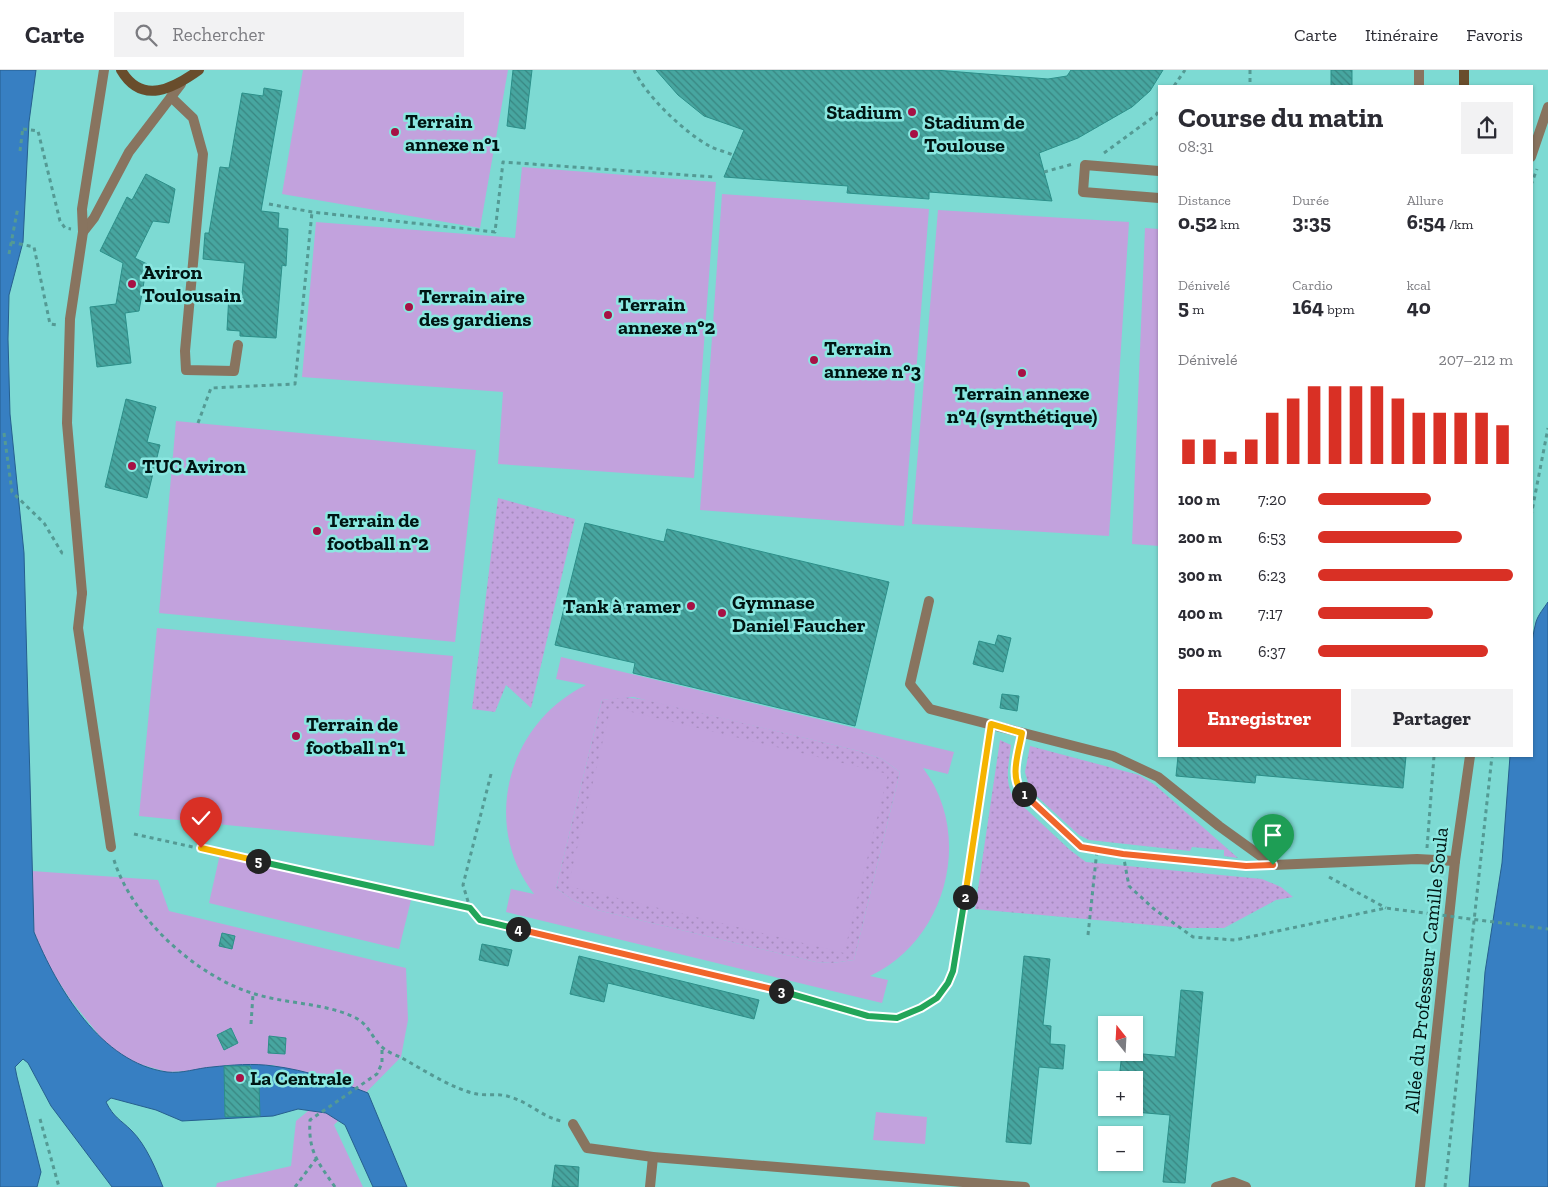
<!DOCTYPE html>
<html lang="fr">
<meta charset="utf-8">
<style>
:root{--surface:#fff;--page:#f2f2f3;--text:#2b2b33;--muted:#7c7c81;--line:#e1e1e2;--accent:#d93025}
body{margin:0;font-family:"Zilla Slab",serif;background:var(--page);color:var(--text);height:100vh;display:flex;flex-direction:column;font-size:19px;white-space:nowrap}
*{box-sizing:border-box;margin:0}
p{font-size:16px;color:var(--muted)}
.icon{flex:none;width:28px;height:28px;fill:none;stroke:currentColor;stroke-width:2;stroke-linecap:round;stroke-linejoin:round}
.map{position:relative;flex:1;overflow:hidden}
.panel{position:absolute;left:1158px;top:15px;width:375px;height:672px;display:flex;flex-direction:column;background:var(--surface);border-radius:0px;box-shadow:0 1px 4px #0004}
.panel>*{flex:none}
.needle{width:32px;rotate:342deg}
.tools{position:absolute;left:1098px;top:946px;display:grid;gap:10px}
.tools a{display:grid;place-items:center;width:45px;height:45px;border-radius:0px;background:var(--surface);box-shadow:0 1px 4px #0004;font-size:25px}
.pin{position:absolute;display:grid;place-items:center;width:42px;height:42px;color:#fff;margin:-51px -21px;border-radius:50% 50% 50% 0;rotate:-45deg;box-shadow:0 0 5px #0007}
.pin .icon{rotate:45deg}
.km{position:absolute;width:25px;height:25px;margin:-12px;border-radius:50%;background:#222;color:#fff;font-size:14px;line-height:25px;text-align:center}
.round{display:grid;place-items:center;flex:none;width:52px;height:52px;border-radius:0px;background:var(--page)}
.headline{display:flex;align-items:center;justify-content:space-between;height:85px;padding:0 20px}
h1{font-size:28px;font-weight:700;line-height:38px}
.stats{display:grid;grid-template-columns:repeat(3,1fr);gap:8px;height:85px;padding:5px 20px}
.stats div{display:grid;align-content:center}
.stats b{font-size:21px;font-weight:700}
.stats small{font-size:14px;font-weight:400}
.stats p{font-size:14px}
.chart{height:140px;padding:10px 20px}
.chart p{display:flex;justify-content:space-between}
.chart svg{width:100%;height:90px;margin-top:5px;stroke:var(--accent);stroke-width:6}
.cta{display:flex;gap:10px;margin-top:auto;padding:10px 20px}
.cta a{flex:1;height:58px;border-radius:0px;background:var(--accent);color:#fff;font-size:20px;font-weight:700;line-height:58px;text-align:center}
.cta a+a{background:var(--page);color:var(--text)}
ul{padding:0 20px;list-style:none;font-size:16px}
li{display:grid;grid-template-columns:80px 60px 1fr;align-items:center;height:38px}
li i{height:12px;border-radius:6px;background:var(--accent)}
header{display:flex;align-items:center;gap:30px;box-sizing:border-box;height:70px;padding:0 25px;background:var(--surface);border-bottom:1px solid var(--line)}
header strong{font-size:24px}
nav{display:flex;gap:28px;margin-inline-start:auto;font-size:18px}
.search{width:350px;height:45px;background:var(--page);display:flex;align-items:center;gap:12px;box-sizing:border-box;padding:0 18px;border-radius:0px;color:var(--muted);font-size:19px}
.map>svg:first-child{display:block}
.grass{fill:url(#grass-dots)}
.park{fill:#c2a2dd;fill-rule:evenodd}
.water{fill:#377fc2;stroke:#265f8e}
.building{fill:url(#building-back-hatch);stroke:#2c8f89}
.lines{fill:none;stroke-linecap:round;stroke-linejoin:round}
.path{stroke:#549a94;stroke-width:3;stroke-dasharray:4 4;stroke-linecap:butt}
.service{stroke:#88745f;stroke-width:10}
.minor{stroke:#88745f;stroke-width:10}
.secondary{stroke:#694d2c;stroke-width:10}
.path-bridge{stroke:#549a94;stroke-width:3;stroke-dasharray:4 4;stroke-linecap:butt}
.split-1-casing{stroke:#fff;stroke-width:10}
.split-2-casing{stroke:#fff;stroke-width:10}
.split-3-casing{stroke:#fff;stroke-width:10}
.split-4-casing{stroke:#fff;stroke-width:10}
.split-5-casing{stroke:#fff;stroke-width:10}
.split-6-casing{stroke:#fff;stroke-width:10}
.split-1{stroke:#f0652b;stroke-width:6}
.split-2{stroke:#f5b400;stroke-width:6}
.split-3{stroke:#22a559;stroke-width:6}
.split-4{stroke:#f0652b;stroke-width:6}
.split-5{stroke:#22a559;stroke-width:6}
.split-6{stroke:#f5b400;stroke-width:6}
.poi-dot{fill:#a71145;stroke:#8ae7e0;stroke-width:2}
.labels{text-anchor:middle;stroke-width:5;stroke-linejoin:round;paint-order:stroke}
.poi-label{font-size:20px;font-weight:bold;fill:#001513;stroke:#8ae7e0;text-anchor:start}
.street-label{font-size:20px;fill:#001513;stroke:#8ae7e0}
</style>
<header>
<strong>Carte</strong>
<div class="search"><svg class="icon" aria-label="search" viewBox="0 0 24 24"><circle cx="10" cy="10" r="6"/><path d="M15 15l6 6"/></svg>Rechercher</div>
<nav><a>Carte</a><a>Itinéraire</a><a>Favoris</a></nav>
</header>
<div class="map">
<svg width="1548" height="1117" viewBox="0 0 1548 1117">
<defs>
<pattern id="grass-dots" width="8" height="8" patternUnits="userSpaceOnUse" patternTransform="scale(1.25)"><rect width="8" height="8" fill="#c2a2dd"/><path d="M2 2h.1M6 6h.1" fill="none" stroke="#a58bbd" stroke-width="1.8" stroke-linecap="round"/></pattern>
<pattern id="building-back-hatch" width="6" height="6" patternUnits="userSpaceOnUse" patternTransform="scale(1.25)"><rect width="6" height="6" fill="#47a6a0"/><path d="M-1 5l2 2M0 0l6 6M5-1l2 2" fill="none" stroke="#398681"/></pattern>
</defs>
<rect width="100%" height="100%" fill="#7ddad3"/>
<!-- grass -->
<g class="grass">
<polygon points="498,428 575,449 531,638 506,615 495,642 472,639"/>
<polygon points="624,627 648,630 859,681 882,689 900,702 854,890 832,893 816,892 597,840 574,831 556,818 602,630"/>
<path d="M1000 670 1011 675C1009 694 1004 710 1013 727L1070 780 1086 792 1262 809 1281 817 1293 827 1276 830 1224 858H1185L975 839Z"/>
<polygon points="1030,676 1139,705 1155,715 1238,788 1224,786 1224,780 1192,777 1190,781 1089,770 1079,765 1030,720 1025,702"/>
</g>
<!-- park -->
<g class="park">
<polygon points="303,0 508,0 480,158 282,124"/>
<polygon points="522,97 716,112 694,408 498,394 503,322 302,307 316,152 515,168"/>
<polygon points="722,124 929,139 904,456 700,440"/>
<polygon points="938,140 1129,152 1109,466 912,454"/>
<polygon points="1145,158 1159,159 1159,476 1132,474"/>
<polygon points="176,351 476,380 455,572 159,543"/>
<polygon points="157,558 453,586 434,776 139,746"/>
<path d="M561 587 954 682 948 704 923 698C974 765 947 870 870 906L888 910 882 933 506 842 511 819 534 824C480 754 508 653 586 615L556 609ZM633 627 859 681 882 689 900 702 854 890 832 893 816 892 597 840 574 831 556 818 602 630Z"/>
<polygon points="611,637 888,704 844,883 568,816"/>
<polygon points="220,784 411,830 399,879 209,833"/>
<polygon points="32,801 158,810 169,841 406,898 408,950 401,987 334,1055 363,1117 216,1117 217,1113 291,1096 296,1051 342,1013 272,995 211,997 194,1001 167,1002 132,992 106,974 70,929 46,892 34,862"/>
<polygon points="876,1042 927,1047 925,1074 873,1070"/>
</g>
<!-- water -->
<g class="water">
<path d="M0 0H36L29 52 23 172 9 225 8 269 10 344 24 483 34 862C57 918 101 993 167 1002 182 1004 197 998 212 997 231 995 254 993 273 996 306 1000 337 1011 368 1023L407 1117H373L345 1055 326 1043 298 1039 273 1046 182 1051 156 1040 111 1028 106 1032C114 1048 120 1049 132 1061 146 1075 156 1099 163 1117H112L51 1036 28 993 23 989 15 997 17 1007 41 1102 37 1117H0Z"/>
<path d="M1548 532V1117H1469L1485 902 1502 793 1510 686H1531C1531 643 1525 594 1536 552 1538 545 1544 538 1548 532Z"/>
</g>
<!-- building -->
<g class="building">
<polygon points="513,0 532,0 525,59 507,56"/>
<polygon points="656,0 935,0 1048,9 1067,6 1071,0 1163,0 1150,21 1132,37 1078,68 1039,83 1052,131 929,122 929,129 847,123 848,116 724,107 744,60 704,46 678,25"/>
<rect x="1331" y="0" width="21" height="16"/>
<polygon points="264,18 282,21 261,141 279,143 278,158 288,159 286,196 282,195 276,268 240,266 240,261 227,260 229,224 242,225 245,193 203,189 205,163 209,163 220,97 229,98 242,23 263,26"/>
<polygon points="146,104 175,119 169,153 153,151 135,188 147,194 139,241 125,243 131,293 97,297 90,237 116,234 123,193 100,181 127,127 132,130"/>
<polygon points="126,329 156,337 147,372 160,375 147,428 105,417"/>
<polygon points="585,453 664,472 667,459 889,512 855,656 633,603 635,593 555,575"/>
<polygon points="998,565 1011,568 1003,602 973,594 979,571 995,575"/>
<polygon points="1002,624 1019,626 1017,641 1000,638"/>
<polygon points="1178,686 1406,686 1403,718 1256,705 1255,713 1176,706"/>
<polygon points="222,863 235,866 232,879 219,876"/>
<polygon points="482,874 512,880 508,896 479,890"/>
<polygon points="579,886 759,930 754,949 608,913 604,932 570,924"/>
<polygon points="1024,886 1050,889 1043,955 1051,956 1050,974 1065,975 1063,999 1039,997 1031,1074 1006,1072"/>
<polygon points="1181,920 1203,922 1185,1113 1163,1112 1170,1045 1134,1042 1134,1010 1119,1010 1122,982 1175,987"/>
<polygon points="231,958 238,973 224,980 217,965"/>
<polygon points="269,966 286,968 285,984 268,983"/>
<polygon points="224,996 250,996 259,1014 260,1046 225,1047"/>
<polygon points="555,1095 579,1097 578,1117 552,1117"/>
</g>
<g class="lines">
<!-- path -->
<g class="path">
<path d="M634 0C646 26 685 63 711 77 718 80 726 82 733 85"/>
<polyline points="1250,0 1250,16"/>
<polyline points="1174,16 1185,0"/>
<polyline points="23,59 38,61 60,151 65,158 71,159"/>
<polyline points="20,81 23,57"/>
<polyline points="1104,83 1156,45 1159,40"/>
<polyline points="1044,102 1073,94"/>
<polyline points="1531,115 1537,99"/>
<polyline points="269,134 312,142 495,162 503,92 714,107"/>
<polyline points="11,172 34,177 50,254 57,255"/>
<polyline points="9,184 18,137"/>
<polyline points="198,353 211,318 295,314 312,142"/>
<polyline points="4,363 12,422 44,453 62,483 65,484"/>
<polyline points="1531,446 1548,358"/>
<path d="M1020 676C1017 693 1013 706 1021 722L1081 777 1123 784 1252 796"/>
<path d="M491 704 463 815 470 838 480 850C586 875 693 898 798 925 825 932 872 953 898 947 924 942 943 925 953 901L989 667"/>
<polyline points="134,764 469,838"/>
<polyline points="1427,778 1434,686"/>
<path d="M114 790C132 848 197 907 255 924 287 934 324 933 354 947 369 954 371 967 382 977 387 982 396 985 402 988 422 999 454 1020 477 1024 487 1026 500 1023 510 1027 529 1032 542 1047 561 1051"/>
<polyline points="1329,807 1386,838"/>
<polyline points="1088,865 1097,780"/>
<polyline points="251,954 253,924"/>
<polyline points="40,1049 59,1117"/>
<polyline points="295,1117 316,1089"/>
<path d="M335 1117C318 1092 308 1082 310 1050L377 1004 382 993V977"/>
<polyline points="1445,1117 1492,686"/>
</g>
<!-- service -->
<g class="service">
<polyline points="171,27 193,48 203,84 185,281 186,300 234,301 238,275"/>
<polyline points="1159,101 1085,95 1083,122 1159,128"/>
<polyline points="82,523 78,558 111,777"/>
<polyline points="929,531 910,614 930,639 1113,686 1158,707 1219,756 1273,795 1417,789 1455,791"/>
<polyline points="573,1054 587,1078 653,1087 1025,1117"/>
<polyline points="650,1117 653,1087"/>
<polyline points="1216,1117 1233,1112 1246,1117"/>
</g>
<!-- minor -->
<g class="minor">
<polyline points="1419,16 1419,0"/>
<polyline points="1531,87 1548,37"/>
<polyline points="83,162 94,148 129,82 181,14"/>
<polyline points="82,523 67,353 70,249 83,162 82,139 104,0"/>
<polyline points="1420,1117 1455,791 1470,686"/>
</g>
<!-- secondary -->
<g class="secondary">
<path d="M121 0C142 36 174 18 199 0"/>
<polyline points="1464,16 1464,0"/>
</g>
<!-- path-bridge -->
<polyline class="path-bridge" points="1123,784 1129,816 1154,839 1193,867 1235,870 1386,838 1548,859"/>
</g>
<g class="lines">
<defs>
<polyline id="split-1" points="1024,724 1081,777 1123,784 1246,796 1273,795"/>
<path id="split-2" d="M965 827 991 654 1022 663C1019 682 1008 709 1024 724"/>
<polyline id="split-3" points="781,921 868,946 897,948 921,938 937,928 948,913 953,901 965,827"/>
<polyline id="split-4" points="518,859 781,921"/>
<polyline id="split-5" points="258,791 470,838 480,850 518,859"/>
<polyline id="split-6" points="201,778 258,791"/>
</defs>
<!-- split-1 casing -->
<use href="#split-1" class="split-1-casing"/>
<!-- split-2 casing -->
<use href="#split-2" class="split-2-casing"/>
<!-- split-3 casing -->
<use href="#split-3" class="split-3-casing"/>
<!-- split-4 casing -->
<use href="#split-4" class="split-4-casing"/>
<!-- split-5 casing -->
<use href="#split-5" class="split-5-casing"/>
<!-- split-6 casing -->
<use href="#split-6" class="split-6-casing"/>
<!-- split-1 -->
<use href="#split-1" class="split-1"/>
<!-- split-2 -->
<use href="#split-2" class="split-2"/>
<!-- split-3 -->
<use href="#split-3" class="split-3"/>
<!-- split-4 -->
<use href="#split-4" class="split-4"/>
<!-- split-5 -->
<use href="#split-5" class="split-5"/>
<!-- split-6 -->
<use href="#split-6" class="split-6"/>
</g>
<!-- markers -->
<g class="poi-dot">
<circle cx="912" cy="42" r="5"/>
<circle cx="395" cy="62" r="5"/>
<circle cx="914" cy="64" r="5"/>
<circle cx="132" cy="214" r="5"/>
<circle cx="409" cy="237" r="5"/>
<circle cx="608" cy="245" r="5"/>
<circle cx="814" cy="290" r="5"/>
<circle cx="1022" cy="303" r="5"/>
<circle cx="132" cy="396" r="5"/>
<circle cx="317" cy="461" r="5"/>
<circle cx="691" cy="536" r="5"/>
<circle cx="722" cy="543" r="5"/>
<circle cx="296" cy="666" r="5"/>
<circle cx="240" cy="1008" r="5"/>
</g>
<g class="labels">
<!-- poi labels -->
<g class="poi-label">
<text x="902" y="49" text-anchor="end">Stadium</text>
<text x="405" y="58">Terrain<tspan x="405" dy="23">annexe n°1</tspan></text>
<text x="924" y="59">Stadium de<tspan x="924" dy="23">Toulouse</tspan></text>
<text x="142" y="209">Aviron<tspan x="142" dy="23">Toulousain</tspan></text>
<text x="419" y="233">Terrain aire<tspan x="419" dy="23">des gardiens</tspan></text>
<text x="618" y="241">Terrain<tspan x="618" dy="23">annexe n°2</tspan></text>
<text x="824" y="285">Terrain<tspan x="824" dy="23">annexe n°3</tspan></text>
<text x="1022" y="330" text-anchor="middle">Terrain annexe<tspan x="1022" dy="23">n°4 (synthétique)</tspan></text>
<text x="142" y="403">TUC Aviron</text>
<text x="327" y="457">Terrain de<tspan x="327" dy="23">football n°2</tspan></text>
<text x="732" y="539">Gymnase<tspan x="732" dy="23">Daniel Faucher</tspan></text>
<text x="681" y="543" text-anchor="end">Tank à ramer</text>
<text x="306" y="661">Terrain de<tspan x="306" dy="23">football n°1</tspan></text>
<text x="250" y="1015">La Centrale</text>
</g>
<!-- street labels -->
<g class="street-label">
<text transform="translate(1426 900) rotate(-84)" y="7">Allée du Professeur Camille Soula</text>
</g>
</g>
</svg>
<div class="tools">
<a><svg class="needle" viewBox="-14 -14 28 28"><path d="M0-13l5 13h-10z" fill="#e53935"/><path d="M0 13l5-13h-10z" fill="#7c7c81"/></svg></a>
<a>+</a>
<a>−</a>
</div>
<div class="pin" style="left:1273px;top:795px;background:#1e9e55"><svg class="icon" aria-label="arrive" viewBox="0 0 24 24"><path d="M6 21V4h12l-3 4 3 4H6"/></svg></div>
<div class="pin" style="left:201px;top:778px;background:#d93025"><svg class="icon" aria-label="check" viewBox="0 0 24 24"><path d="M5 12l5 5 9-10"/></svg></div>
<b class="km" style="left:1024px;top:724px">1</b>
<b class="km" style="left:965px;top:827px">2</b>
<b class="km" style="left:781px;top:921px">3</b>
<b class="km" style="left:518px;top:859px">4</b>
<b class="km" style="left:258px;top:791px">5</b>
<section class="panel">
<div class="headline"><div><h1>Course du matin</h1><p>08:31</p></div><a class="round"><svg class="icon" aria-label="share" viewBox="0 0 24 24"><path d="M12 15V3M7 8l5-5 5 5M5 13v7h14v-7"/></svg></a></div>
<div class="stats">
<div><p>Distance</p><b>0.52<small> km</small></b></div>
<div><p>Durée</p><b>3:35</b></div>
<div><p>Allure</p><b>6:54<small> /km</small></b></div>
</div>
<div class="stats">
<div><p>Dénivelé</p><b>5<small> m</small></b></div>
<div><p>Cardio</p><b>164<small> bpm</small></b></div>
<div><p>kcal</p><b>40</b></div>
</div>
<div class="chart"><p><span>Dénivelé</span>207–212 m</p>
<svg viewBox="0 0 160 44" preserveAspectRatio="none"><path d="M5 44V32M15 44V32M25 44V38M35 44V32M45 44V19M55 44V12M65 44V6M75 44V6M85 44V6M95 44V6M105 44V12M115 44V19M125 44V19M135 44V19M145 44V19M155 44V25"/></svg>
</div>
<ul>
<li><b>100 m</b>7:20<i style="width:58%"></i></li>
<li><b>200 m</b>6:53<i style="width:74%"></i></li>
<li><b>300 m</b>6:23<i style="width:100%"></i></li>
<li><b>400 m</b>7:17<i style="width:59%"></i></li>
<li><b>500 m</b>6:37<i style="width:87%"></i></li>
</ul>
<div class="cta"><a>Enregistrer</a><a>Partager</a></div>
</section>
</div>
